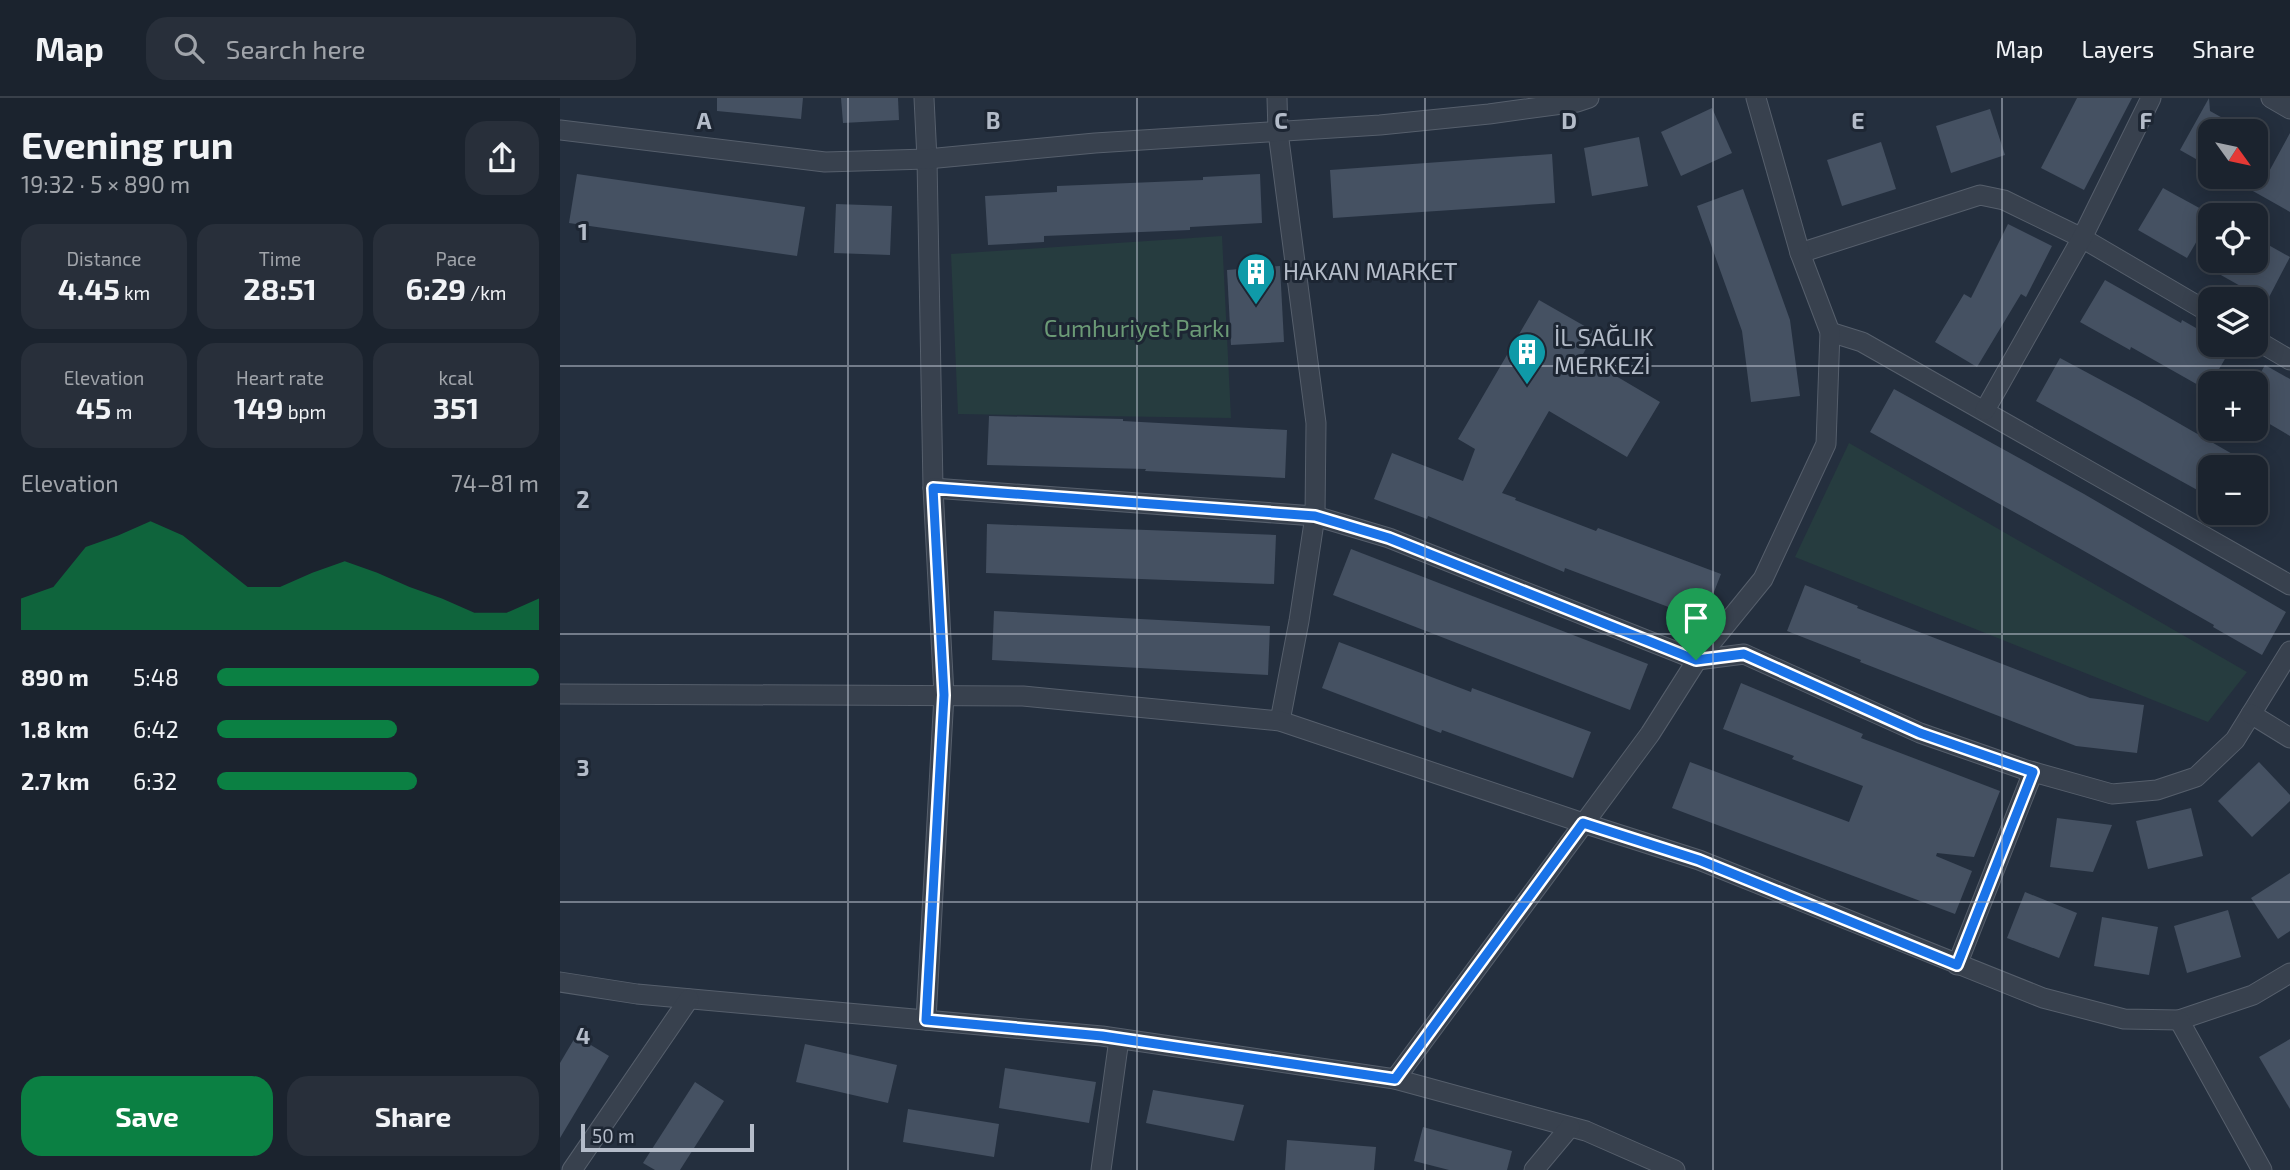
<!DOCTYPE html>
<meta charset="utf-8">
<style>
:root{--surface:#1b232e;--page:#282f3a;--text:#f1f3f6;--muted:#a0a4aa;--line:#39404a;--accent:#0b8043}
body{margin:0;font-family:"Exo 2",sans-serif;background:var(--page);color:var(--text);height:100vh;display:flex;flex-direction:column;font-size:26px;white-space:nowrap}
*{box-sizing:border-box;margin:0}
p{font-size:23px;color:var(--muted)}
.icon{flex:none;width:38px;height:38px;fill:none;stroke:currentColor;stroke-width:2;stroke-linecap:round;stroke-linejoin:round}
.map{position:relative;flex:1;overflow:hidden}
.panel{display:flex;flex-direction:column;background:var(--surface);width:560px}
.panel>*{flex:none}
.needle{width:46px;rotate:123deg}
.controls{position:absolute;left:1638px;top:21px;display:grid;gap:14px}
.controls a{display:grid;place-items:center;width:70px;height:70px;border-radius:14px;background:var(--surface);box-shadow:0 4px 18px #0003,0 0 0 2px var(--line);font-size:35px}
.scale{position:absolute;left:21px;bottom:18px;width:173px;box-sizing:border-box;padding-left:7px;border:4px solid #b4bcc9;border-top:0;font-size:19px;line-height:24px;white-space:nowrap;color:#b4bcc9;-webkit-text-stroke:5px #1d2633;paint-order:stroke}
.pin{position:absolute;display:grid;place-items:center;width:60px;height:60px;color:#fff;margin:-72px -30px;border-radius:50% 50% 50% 0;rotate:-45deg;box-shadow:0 0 7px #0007}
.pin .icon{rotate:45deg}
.round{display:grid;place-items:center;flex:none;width:74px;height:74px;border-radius:21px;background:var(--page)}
.head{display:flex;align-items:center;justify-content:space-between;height:119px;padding:0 21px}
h1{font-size:38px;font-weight:700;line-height:52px}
.figures{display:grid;grid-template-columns:repeat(3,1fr);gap:10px;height:119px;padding:7px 21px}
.figures div{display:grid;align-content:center;border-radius:18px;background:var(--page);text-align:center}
.figures b{font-size:30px;font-weight:700}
.figures small{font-size:19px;font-weight:400}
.figures p{font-size:19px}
.chart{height:196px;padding:14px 21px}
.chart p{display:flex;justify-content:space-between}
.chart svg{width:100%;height:126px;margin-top:7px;fill:var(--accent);opacity:.7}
.action{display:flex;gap:14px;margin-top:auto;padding:14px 21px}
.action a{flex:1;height:80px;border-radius:21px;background:var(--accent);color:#fff;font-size:28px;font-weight:700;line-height:80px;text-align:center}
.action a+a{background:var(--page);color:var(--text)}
ul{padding:0 21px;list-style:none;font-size:23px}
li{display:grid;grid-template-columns:112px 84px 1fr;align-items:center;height:52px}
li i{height:18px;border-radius:9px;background:var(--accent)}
header{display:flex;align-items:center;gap:42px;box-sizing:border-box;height:98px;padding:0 35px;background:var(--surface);border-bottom:2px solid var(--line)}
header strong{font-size:33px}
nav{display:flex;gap:38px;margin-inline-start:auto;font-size:24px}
.search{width:490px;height:63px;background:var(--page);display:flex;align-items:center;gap:18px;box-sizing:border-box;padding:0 24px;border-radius:21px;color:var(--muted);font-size:26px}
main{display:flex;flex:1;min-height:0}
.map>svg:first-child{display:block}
.green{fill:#263c3f}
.building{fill:#455162}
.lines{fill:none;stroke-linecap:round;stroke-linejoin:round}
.minor-casing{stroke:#565f6c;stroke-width:21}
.minor{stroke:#38414e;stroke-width:19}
.route-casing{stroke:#fff;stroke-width:14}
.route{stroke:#1a73e8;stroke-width:9}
.grid{fill:none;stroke:#b4bcc9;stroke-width:2;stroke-opacity:0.55}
.labels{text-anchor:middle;stroke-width:6;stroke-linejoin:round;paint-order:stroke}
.poi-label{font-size:24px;fill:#b4bcc9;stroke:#1d2633;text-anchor:start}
.park-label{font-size:24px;fill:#6b9a76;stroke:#1d2633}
.grid-label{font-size:23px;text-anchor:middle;font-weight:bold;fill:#b4bcc9;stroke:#1d2633;stroke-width:6;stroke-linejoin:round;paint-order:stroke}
</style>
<header>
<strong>Map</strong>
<div class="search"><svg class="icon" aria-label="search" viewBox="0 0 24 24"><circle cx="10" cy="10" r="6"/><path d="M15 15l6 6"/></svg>Search here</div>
<nav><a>Map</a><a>Layers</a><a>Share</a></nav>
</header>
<main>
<section class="panel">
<div class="head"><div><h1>Evening run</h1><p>19:32 · 5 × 890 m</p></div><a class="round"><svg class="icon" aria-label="share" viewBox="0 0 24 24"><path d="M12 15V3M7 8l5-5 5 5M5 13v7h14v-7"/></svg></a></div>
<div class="figures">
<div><p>Distance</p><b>4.45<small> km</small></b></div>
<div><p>Time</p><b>28:51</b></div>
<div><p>Pace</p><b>6:29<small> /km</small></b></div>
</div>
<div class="figures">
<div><p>Elevation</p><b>45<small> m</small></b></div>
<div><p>Heart rate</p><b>149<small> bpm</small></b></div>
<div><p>kcal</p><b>351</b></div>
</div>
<div class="chart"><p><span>Elevation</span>74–81 m</p>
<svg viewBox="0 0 160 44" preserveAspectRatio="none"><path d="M0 44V33L10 29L20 15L30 11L40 6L50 11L60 20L70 29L80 29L90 24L100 20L110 24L120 29L130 33L140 38L150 38L160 33V44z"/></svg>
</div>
<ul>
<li><b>890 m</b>5:48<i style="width:100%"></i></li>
<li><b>1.8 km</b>6:42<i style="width:56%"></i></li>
<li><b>2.7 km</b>6:32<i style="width:62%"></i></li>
</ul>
<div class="action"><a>Save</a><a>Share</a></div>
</section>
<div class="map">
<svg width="1730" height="1072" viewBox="0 0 1730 1072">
<rect width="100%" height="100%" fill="#242f3e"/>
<!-- green -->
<g class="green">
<polygon points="662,138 671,320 398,316 391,156"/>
<polygon points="1289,345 1687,574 1648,624 1235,459"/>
</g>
<!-- building -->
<g class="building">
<polygon points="157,0 243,0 241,21 157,13"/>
<polygon points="281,0 338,0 339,22 283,25"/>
<polygon points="1517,0 1572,0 1524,92 1481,70"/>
<polygon points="1649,0 1650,13 1686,33 1650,33 1650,69 1620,52"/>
<polygon points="1152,10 1172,55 1121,78 1101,34"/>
<polygon points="1430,11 1445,57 1391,75 1376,28"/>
<polygon points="1730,35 1730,114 1668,79 1706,79"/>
<polygon points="1079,39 1088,88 1032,98 1024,50"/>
<polygon points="1321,44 1336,91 1282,108 1267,62"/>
<polygon points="992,56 995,105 773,120 770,72"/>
<polygon points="17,76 245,109 237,158 9,125"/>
<polygon points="700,76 702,125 630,129 630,132 484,138 484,144 428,147 425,98 497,94 497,88 643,82 643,79"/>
<polygon points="1603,90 1652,117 1627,160 1578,132"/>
<polygon points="1183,91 1230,222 1240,298 1191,304 1182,233 1137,108"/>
<polygon points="276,106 332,108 330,157 274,155"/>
<polygon points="1448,126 1492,148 1466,199 1461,196 1417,269 1375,244 1404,196 1411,200"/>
<polygon points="1696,140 1730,159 1707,203 1636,163 1696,163"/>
<polygon points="720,168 724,244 671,247 667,172"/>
<polygon points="1545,182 1621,225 1622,222 1650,238 1650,247 1673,247 1647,292 1571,249 1570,252 1520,224"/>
<polygon points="979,202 1035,234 1022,258 1100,304 1067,359 989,313 942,395 956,400 955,402 1036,433 1038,430 1161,476 1143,522 1005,470 1004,474 868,418 867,421 814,401 832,355 903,383 915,351 898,341"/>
<polygon points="1500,260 1580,303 1695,369 1650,369 1650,399 1525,330 1476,303"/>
<polygon points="1705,267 1730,281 1730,338 1696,318 1696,283"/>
<polygon points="1334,291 1524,396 1726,514 1702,557 1653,529 1654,527 1517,449 1310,334"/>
<polygon points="429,318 563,321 563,323 727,332 725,380 585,373 586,371 427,367"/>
<polygon points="427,426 716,437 714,486 426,475"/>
<polygon points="791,451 1088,566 1070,612 773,497"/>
<polygon points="1245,487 1298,508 1297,510 1530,600 1584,607 1577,655 1516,648 1300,564 1301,562 1227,533"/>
<polygon points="434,513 710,528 708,577 432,562"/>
<polygon points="779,544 911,594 912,590 1031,634 1013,680 882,632 881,635 762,590"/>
<polygon points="1181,585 1303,636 1301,640 1440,693 1414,759 1377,755 1376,758 1412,773 1395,816 1112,710 1130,664 1289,724 1303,688 1232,661 1234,658 1163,631"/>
<polygon points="1699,664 1730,697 1730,703 1692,739 1658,703"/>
<polygon points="1631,710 1643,758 1588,771 1576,723"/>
<polygon points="1497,720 1552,727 1533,774 1490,769"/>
<polygon points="1730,775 1730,833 1718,841 1691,800"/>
<polygon points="1465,794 1517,815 1499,860 1447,840"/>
<polygon points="1668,812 1681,859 1627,875 1614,828"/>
<polygon points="1542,819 1598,829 1589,877 1534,868"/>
<polygon points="16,938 49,958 0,1040 0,965"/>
<polygon points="1730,941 1730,1011 1699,959"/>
<polygon points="245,946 337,967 328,1005 236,984"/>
<polygon points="445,970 536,984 529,1025 439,1010"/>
<polygon points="135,984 164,1003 120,1072 95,1072 83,1065"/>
<polygon points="593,992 684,1007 674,1043 586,1025"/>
<polygon points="348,1011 439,1026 434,1059 343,1044"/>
<polygon points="863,1029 952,1053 947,1072 889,1072 854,1063"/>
<polygon points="727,1042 816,1049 814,1072 725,1072"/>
</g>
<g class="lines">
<defs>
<g id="minor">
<polyline points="364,0 367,61 373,390 384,597 366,922"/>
<polyline points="717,0 718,34 756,325 755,418 739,523 720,623"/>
<polyline points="1711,0 1730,11"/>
<polyline points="0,32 265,64 367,61 535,45 820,27 929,16 1017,4 1029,0"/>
<polyline points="1240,155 1420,97 1444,102 1522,140 1650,215"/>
<polyline points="1270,234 1302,244 1730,487"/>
<polyline points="1696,242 1730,262"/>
<polyline points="1425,312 1522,140 1591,0"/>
<polyline points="373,390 755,418 829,440 1137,562 1184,556 1360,635 1463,671 1552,696 1597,692 1636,679 1675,642 1730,553"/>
<polyline points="0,596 463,598 720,623 1023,725 1139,762 1483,900 1564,921 1619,922 1693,897 1730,875"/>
<polyline points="1691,616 1730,640"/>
<polyline points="1397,867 1473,674"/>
<polyline points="0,884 77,896 542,938 835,981 1026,1033 1115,1072"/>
<polyline points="1619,922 1702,1072"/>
<polyline points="835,981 1090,636 1137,562 1203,481 1266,346 1270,234 1240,155 1196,0"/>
<polyline points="12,1072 129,901"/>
<polyline points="541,1072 559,941"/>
<polyline points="974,1072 1010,1029"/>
</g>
</defs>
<!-- minor casing -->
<use href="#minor" class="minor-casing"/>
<!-- minor -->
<use href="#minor" class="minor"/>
</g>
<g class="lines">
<defs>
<polygon id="route" points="373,390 755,418 829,440 1136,562 1184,556 1360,635 1473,674 1397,867 1139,762 1023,725 835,981 542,938 366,922 384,597"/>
</defs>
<!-- route casing -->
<use href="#route" class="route-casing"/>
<!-- route -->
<use href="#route" class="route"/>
</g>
<!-- grid -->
<path class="grid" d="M288 0V1072M577 0V1072M865 0V1072M1153 0V1072M1442 0V1072M0 268H1730M0 536H1730M0 804H1730"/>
<!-- icons -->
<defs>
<symbol id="building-pin" viewBox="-11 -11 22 30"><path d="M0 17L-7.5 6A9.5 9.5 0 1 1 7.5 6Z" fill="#0f9aa8" stroke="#1d2633"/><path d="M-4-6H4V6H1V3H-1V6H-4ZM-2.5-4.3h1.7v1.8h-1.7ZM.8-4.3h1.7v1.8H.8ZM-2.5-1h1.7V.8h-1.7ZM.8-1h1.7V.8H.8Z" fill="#fff"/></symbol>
</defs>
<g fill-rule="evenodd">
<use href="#building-pin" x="674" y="152" width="44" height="60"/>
<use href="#building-pin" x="945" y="232" width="44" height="60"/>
</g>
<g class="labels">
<!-- poi labels -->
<g class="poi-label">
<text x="723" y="182">HAKAN MARKET</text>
<text x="994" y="248">İL SAĞLIK<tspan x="994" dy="28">MERKEZİ</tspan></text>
</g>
<!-- park labels -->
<g class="park-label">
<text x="577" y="239">Cumhuriyet Parkı</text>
</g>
</g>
<g class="grid-label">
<text x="144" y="31">A</text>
<text x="433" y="31">B</text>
<text x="721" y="31">C</text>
<text x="1009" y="31">D</text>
<text x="1298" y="31">E</text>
<text x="1586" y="31">F</text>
<text x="23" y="142">1</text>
<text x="23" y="410">2</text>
<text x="23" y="678">3</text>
<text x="23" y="946">4</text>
</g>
</svg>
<div class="controls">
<a><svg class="needle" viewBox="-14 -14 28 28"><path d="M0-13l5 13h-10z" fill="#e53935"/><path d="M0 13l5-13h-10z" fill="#a0a4aa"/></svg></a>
<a><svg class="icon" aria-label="locate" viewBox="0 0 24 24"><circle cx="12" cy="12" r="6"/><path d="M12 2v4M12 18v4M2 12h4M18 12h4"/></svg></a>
<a><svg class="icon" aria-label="layers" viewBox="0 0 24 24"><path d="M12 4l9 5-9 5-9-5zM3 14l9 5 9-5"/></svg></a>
<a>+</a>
<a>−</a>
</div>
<div class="scale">50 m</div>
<div class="pin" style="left:1136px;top:562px;background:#1e9e55"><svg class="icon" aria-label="arrive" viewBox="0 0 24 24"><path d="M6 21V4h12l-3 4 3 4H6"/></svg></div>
</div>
</main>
